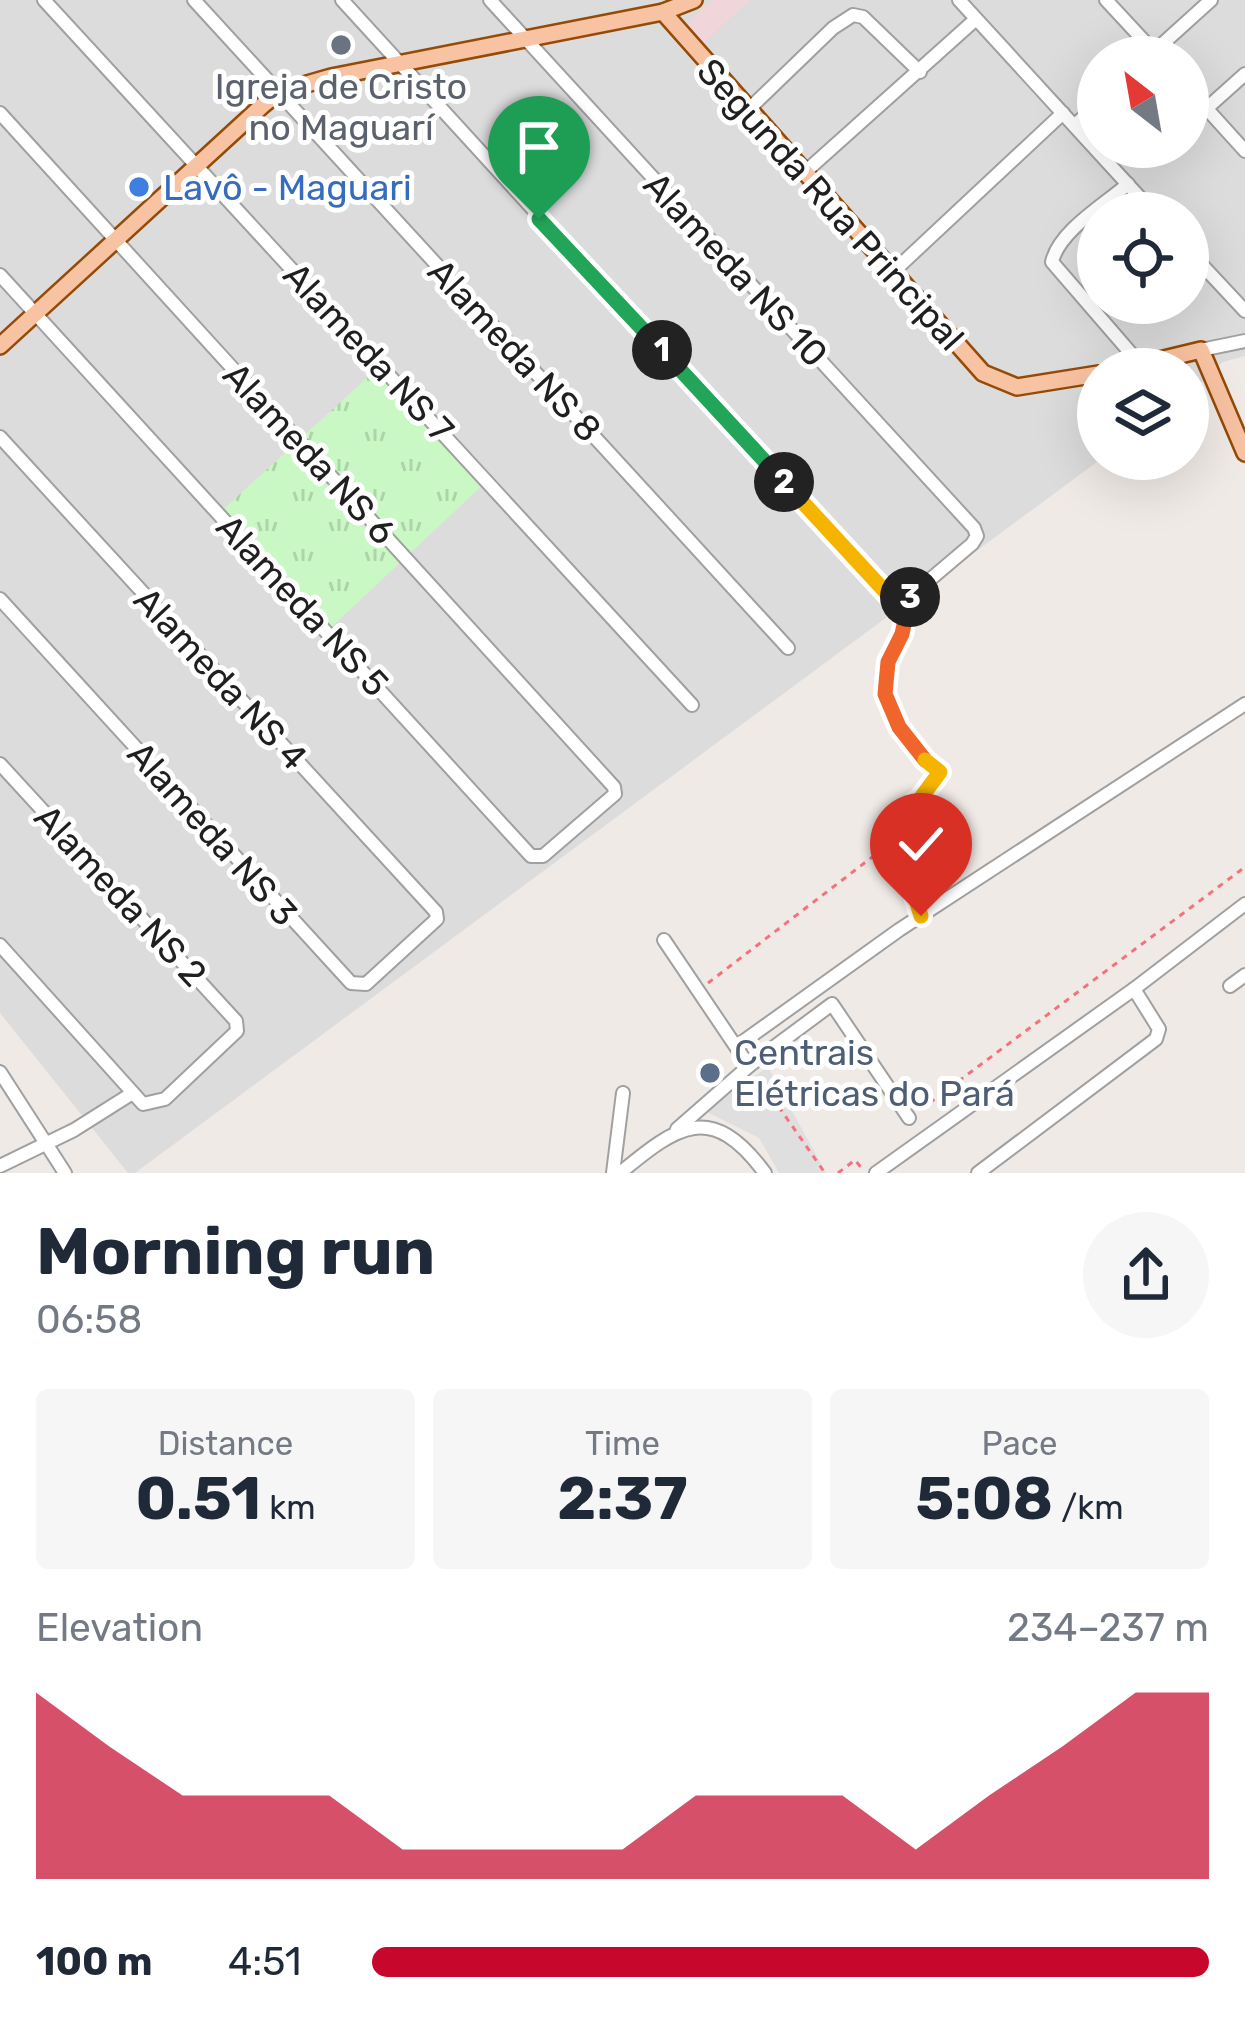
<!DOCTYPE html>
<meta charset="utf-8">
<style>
:root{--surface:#fff;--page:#f6f6f7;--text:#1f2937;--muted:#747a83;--accent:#c7072b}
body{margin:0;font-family:Rubik,sans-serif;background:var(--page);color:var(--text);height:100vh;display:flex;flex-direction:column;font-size:45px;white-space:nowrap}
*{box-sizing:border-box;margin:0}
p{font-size:39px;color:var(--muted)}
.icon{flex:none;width:66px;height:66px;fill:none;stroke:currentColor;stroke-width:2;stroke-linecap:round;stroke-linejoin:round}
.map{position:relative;height:1173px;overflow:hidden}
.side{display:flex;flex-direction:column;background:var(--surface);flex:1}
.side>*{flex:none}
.needle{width:78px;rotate:329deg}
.tools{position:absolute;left:1077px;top:36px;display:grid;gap:24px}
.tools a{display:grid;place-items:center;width:132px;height:132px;border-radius:50%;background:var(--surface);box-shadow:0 12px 48px #0002;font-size:60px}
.pin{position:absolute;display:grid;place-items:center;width:102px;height:102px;color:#fff;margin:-123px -51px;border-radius:50% 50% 50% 0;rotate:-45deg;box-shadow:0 0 12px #0007}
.pin .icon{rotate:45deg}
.km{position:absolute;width:60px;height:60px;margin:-30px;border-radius:50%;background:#222;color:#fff;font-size:33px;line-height:60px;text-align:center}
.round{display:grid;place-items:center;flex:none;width:126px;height:126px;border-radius:63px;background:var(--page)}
.head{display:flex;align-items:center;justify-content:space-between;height:204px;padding:0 36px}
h1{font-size:66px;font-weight:700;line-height:90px}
.metrics{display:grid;grid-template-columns:repeat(3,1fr);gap:18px;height:204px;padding:12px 36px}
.metrics div{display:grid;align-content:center;border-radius:12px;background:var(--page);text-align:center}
.metrics b{font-size:60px;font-weight:700}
.metrics small{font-size:33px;font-weight:400}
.metrics p{font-size:33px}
.chart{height:336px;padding:24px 36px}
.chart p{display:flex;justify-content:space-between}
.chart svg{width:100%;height:216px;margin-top:12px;fill:var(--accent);opacity:.7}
ul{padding:0 36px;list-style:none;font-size:39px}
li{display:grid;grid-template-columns:192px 144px 1fr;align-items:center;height:90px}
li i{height:30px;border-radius:15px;background:var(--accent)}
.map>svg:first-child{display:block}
.residential{fill:#dddcdc;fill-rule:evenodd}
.commercial{fill:#f0d6da}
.park{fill:url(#park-tufts)}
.parking{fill:#dfdfdf}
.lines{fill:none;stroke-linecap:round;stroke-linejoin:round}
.minor-casing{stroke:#a0a0a0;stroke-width:16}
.major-casing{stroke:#954a06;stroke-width:20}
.path{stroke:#f5727d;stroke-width:3;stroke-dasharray:6 6;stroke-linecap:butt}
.minor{stroke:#fff;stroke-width:12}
.major{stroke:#f8c3a2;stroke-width:15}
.minor-bridge-casing{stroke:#a0a0a0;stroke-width:16;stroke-linecap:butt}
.minor-bridge{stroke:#fff;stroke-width:12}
.split-1-casing{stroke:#fff;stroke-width:24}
.split-2-casing{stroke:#fff;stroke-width:24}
.split-3-casing{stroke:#fff;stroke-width:24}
.split-4-casing{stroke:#fff;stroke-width:24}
.split-5-casing{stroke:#fff;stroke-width:24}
.split-1{stroke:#22a559;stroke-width:15}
.split-2{stroke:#22a559;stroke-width:15}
.split-3{stroke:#f5b400;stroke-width:15}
.split-4{stroke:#f0652b;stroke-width:15}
.split-5{stroke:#f5b400;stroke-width:15}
.worship-dot{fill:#6b7280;stroke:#fff;stroke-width:4.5}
.shop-dot{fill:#3f7fe0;stroke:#fff;stroke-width:4.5}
.service-dot{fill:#5c6f8a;stroke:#fff;stroke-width:4.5}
.labels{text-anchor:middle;stroke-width:10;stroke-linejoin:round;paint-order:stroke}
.worship-label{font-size:36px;fill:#5b616d;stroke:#fff}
.shop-label{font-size:36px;fill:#366cbe;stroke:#fff;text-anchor:start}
.street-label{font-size:36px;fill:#1f1f1f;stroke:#fff}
.service-label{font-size:36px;fill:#4e5e75;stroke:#fff;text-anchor:start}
</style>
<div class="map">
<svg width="1245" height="1173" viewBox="0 0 1245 1173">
<defs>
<pattern id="park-tufts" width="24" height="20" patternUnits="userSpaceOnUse" patternTransform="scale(3)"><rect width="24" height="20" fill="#caf8c5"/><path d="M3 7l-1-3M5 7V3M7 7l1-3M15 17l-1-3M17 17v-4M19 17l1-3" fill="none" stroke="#add4a9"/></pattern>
</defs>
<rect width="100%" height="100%" fill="#f0eae6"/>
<!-- residential -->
<path class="residential" d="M0 0H1245V356L1223 362 1188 395V369H1098V459H1101L135 1173H128L0 1013ZM1098 57H1188V147H1098ZM1098 213H1188V303H1098Z"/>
<!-- commercial -->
<polygon class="commercial" points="712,0 749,0 701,46 683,28"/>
<!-- park -->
<polygon class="park" points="380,366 487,481 326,632 217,515"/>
<!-- parking -->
<polygon class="parking" points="768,1067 826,1173 779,1173 759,1138 705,1111"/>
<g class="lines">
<defs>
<g id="minor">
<polyline points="44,0 692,705"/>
<polyline points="194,0 788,648"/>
<polyline points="342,0 880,589 895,601 907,599 972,544 977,536 974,528 490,0"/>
<polyline points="959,0 1154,213"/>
<polyline points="1106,0 1158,56"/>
<polyline points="1148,57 1211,0"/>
<polyline points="1188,88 1245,151"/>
<polyline points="1207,108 1245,74"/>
<polyline points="747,111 833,28 853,15 863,17 920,72"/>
<polyline points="0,113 614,787 615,794 543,856 531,856 0,275"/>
<polyline points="1075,125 1098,104"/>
<polyline points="804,173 976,19"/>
<path d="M1128 184C1104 205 1059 231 1052 262L1141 365"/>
<polyline points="1188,250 1245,311"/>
<polyline points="894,271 1063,113"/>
<polyline points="1201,350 1245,341"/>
<polyline points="0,437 436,912 437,919 366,984 351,983 0,599"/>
<polyline points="0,764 236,1021 237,1031 165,1099 143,1104 0,945"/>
<polyline points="664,940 749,1066 677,1129"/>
<polyline points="1230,986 1245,975"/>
<polyline points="737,1046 899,930 1245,704"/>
<polyline points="754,1062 832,1004 909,1118"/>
<polyline points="0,1072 65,1173"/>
<polyline points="0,1166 74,1130 131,1094"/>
<polyline points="613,1173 623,1093"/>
<path d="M620 1173C677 1126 711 1100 765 1173"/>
<polyline points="876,1173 1134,989 1245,904"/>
<polyline points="978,1173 1156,1039 1159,1029 1134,989"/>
</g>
<g id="major">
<polyline points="663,12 983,373 1017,387 1098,374"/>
<polyline points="0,346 263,105 279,92 331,77 663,12 694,0"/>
<polyline points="1122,369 1201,350 1245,453"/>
</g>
</defs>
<!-- minor casing -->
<use href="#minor" class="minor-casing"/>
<!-- major casing -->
<use href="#major" class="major-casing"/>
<!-- path -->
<g class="path">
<polyline points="897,839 917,905"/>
<path d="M708 983 897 838 891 819 920 799 940 772C908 747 878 708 888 665 892 646 903 630 907 610"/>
<polyline points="758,1077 825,1173"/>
<polyline points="920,1110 1245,867"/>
<polyline points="838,1173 855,1160 863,1170"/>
</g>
<!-- minor -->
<use href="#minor" class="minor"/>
<!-- major -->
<use href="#major" class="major"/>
<defs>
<polyline id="minor-bridge" points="749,1066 754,1062"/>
</defs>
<!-- minor-bridge casing -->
<use href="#minor-bridge" class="minor-bridge-casing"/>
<!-- minor-bridge -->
<use href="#minor-bridge" class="minor-bridge"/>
</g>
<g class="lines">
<defs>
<polyline id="split-1" points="539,219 662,350"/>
<polyline id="split-2" points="662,350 784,482"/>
<polyline id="split-3" points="784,482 892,599 901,602 910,597"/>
<polyline id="split-4" points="910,597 902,634 888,662 885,694 899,727 925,760"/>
<polyline id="split-5" points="921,916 891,819 920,799 940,772 925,760"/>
</defs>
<!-- split-1 casing -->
<use href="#split-1" class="split-1-casing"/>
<!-- split-2 casing -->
<use href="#split-2" class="split-2-casing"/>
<!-- split-3 casing -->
<use href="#split-3" class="split-3-casing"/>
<!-- split-4 casing -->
<use href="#split-4" class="split-4-casing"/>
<!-- split-5 casing -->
<use href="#split-5" class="split-5-casing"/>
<!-- split-1 -->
<use href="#split-1" class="split-1"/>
<!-- split-2 -->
<use href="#split-2" class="split-2"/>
<!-- split-3 -->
<use href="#split-3" class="split-3"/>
<!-- split-4 -->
<use href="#split-4" class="split-4"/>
<!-- split-5 -->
<use href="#split-5" class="split-5"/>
</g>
<!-- markers -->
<circle class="worship-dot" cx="341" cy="45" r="12"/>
<circle class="shop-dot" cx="139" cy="187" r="12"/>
<circle class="service-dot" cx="710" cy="1073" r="12"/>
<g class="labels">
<!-- worship labels -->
<g class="worship-label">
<text x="341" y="99">Igreja de Cristo<tspan x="341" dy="41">no Maguarí</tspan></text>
</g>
<!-- shop labels -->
<g class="shop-label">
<text x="163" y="200">Lavô - Maguari</text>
</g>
<!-- street labels -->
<g class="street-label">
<text transform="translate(831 204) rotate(48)" y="13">Segunda Rua Principal</text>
<text transform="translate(736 269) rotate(47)" y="13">Alameda NS 10</text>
<text transform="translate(515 350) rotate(47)" y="13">Alameda NS 8</text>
<text transform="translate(369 352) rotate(47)" y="13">Alameda NS 7</text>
<text transform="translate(310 453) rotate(47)" y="13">Alameda NS 6</text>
<text transform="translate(303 605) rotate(47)" y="13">Alameda NS 5</text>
<text transform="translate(221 678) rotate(47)" y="13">Alameda NS 4</text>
<text transform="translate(213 833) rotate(48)" y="13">Alameda NS 3</text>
<text transform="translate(121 895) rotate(47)" y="13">Alameda NS 2</text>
</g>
<!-- service labels -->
<g class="service-label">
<text x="734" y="1065">Centrais<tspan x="734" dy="41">Elétricas do Pará</tspan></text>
</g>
</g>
</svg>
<div class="tools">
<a><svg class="needle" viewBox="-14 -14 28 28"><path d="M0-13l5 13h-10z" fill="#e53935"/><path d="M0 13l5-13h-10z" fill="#747a83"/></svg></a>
<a><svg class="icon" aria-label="locate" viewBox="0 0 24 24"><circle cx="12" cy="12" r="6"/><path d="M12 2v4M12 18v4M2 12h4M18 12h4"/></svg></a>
<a><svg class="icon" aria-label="layers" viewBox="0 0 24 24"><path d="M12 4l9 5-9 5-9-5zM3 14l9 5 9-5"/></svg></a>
</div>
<div class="pin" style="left:539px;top:219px;background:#1e9e55"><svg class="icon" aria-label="arrive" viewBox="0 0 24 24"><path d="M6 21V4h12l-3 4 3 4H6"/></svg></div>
<div class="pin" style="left:921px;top:916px;background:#d93025"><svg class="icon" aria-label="check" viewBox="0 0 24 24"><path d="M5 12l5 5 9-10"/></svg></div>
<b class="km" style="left:662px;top:350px">1</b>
<b class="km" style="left:784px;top:482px">2</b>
<b class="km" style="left:910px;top:597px">3</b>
</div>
<section class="side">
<div class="head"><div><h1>Morning run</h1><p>06:58</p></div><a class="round"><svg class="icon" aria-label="share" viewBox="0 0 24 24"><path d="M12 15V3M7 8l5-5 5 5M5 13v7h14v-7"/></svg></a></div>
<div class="metrics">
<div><p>Distance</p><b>0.51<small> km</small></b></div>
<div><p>Time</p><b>2:37</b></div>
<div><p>Pace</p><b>5:08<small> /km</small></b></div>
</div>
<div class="chart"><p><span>Elevation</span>234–237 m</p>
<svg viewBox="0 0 160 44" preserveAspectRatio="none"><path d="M0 44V6L10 17L20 27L30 27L40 27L50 38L60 38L70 38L80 38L90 27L100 27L110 27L120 38L130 27L140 17L150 6L160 6V44z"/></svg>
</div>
<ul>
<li><b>100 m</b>4:51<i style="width:100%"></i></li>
</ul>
</section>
